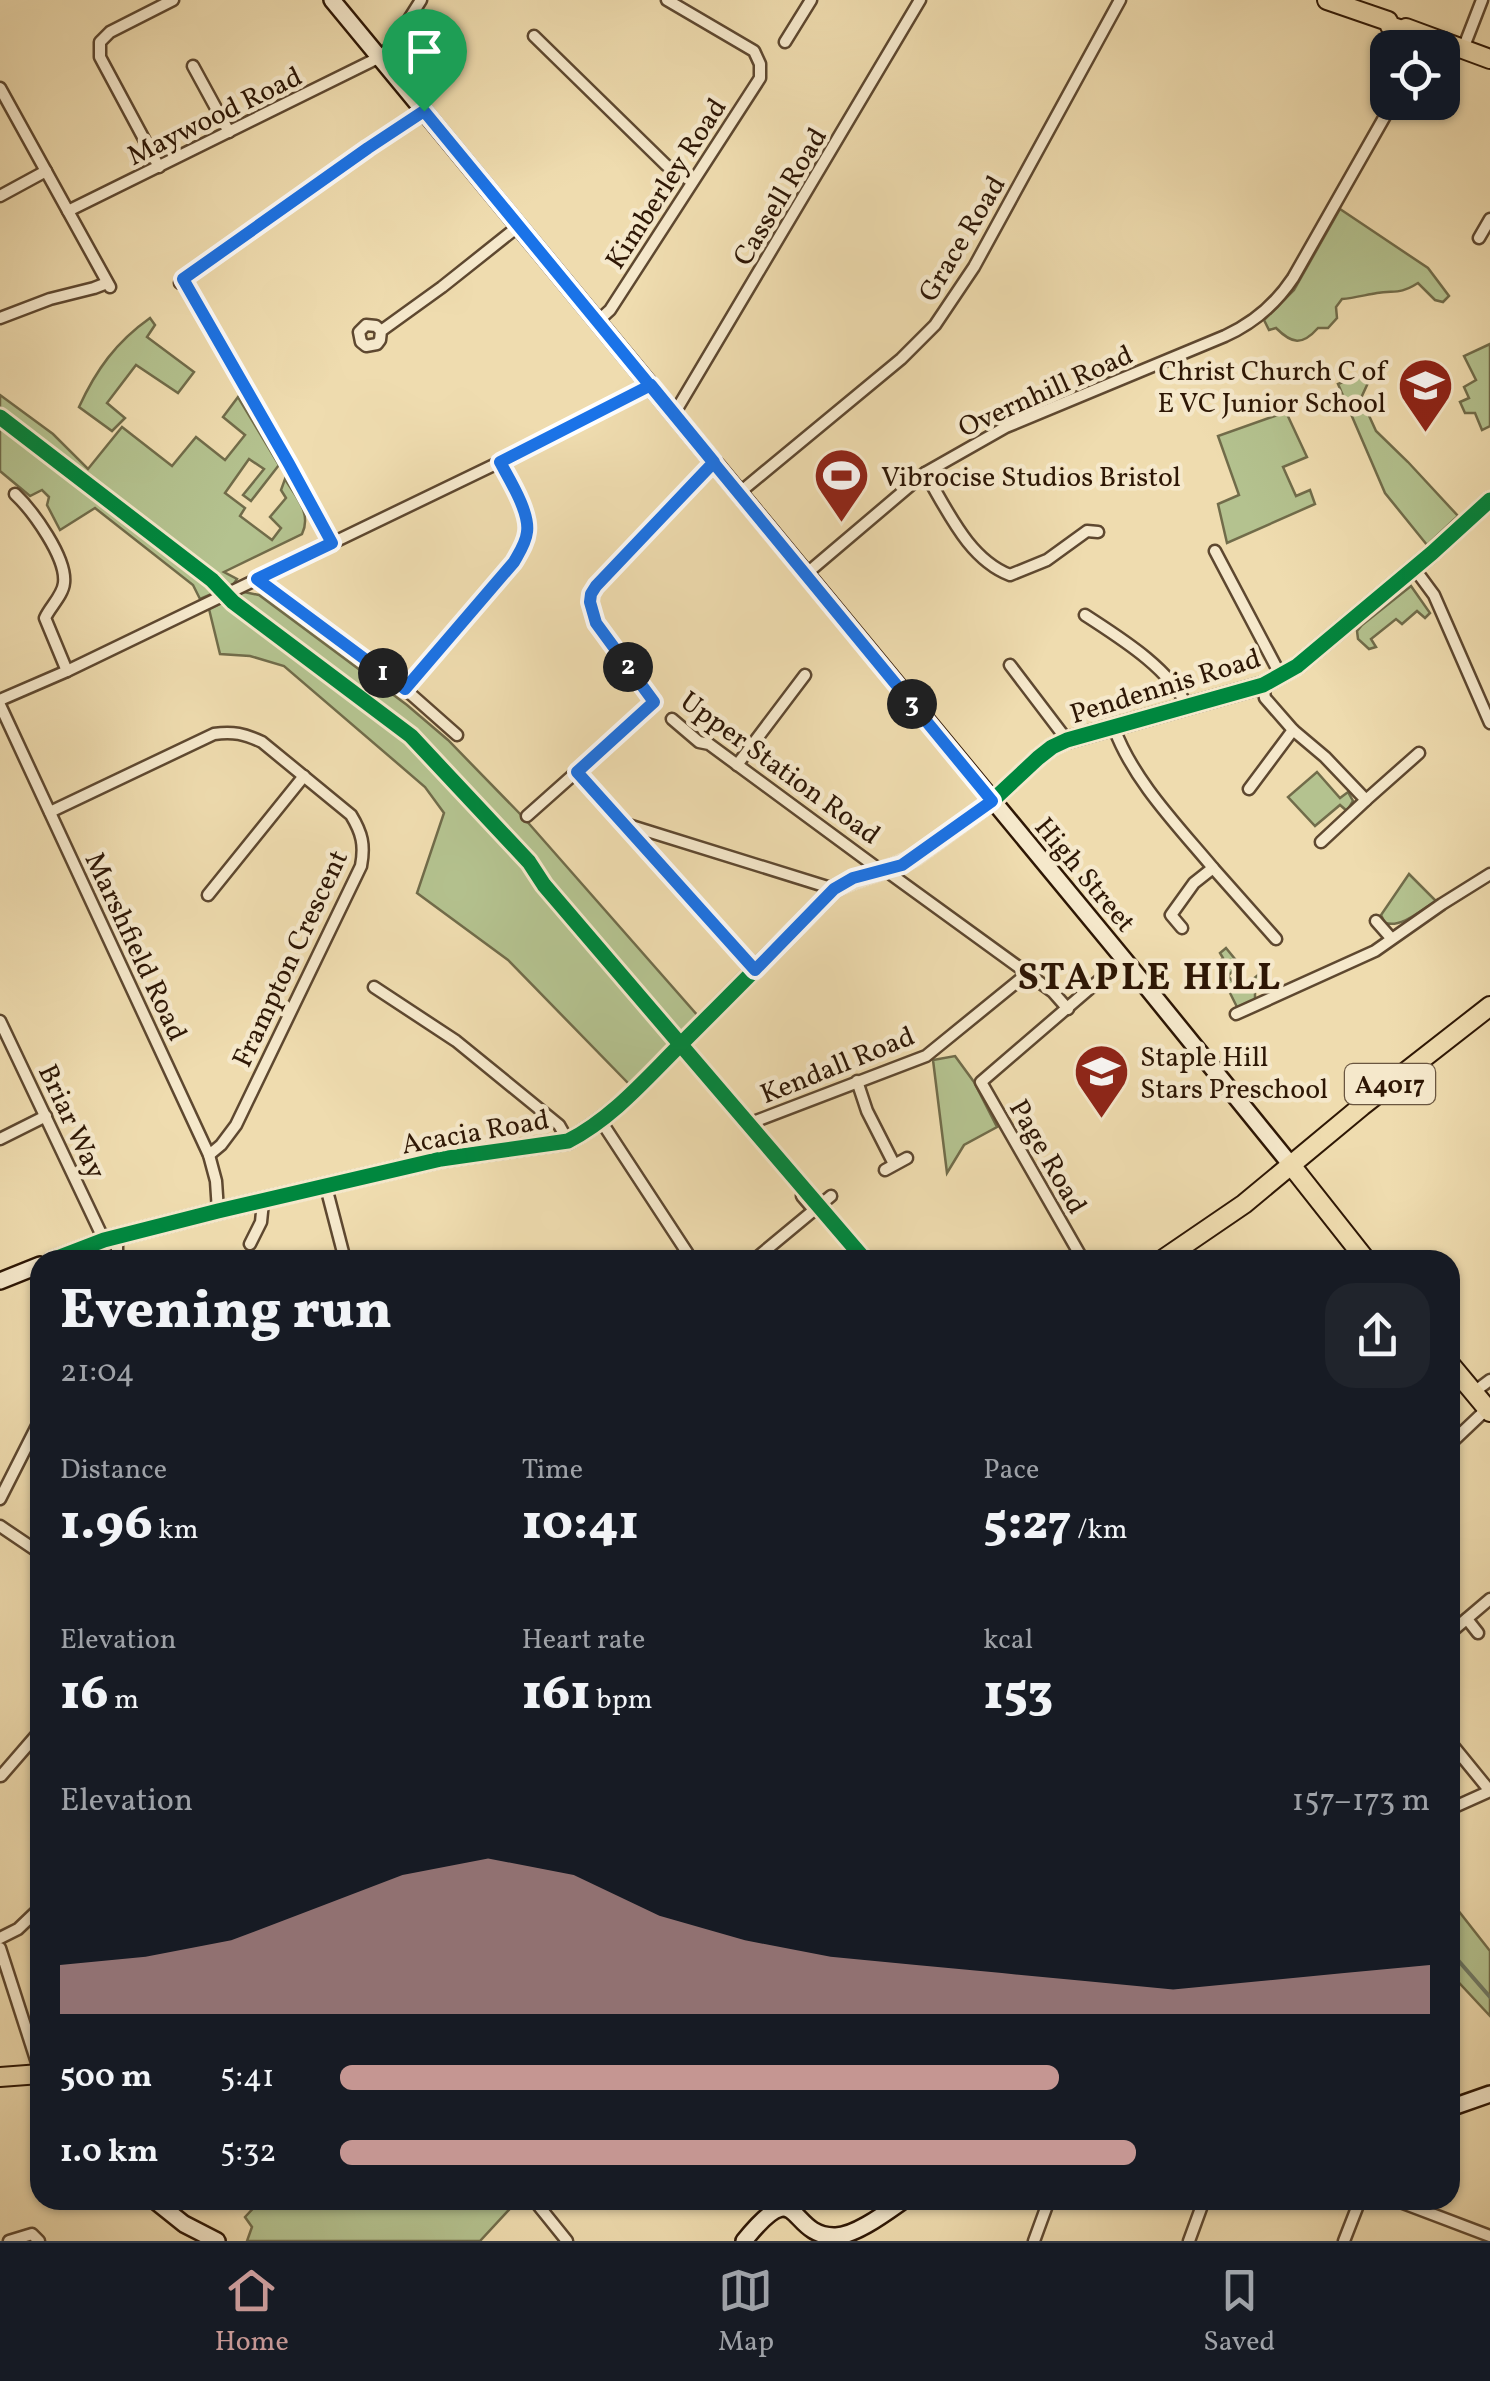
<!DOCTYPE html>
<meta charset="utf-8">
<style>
:root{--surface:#171b24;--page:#20242c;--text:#f1f3f6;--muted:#9ea1a6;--line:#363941;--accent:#c59692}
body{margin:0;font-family:Vollkorn,serif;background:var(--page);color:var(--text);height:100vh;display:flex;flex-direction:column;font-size:38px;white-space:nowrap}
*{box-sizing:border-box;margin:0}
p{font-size:32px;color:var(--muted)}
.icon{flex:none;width:55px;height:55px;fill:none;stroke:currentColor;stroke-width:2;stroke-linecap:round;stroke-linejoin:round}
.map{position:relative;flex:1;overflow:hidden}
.panel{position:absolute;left:30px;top:1250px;width:1430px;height:960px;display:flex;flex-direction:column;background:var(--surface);border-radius:30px;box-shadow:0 2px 8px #0004}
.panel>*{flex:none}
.controls{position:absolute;left:1370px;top:30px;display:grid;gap:20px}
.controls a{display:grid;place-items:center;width:90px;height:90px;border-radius:20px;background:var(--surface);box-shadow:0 2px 8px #0004;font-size:50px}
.pin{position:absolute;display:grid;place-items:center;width:85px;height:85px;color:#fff;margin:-102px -42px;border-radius:50% 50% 50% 0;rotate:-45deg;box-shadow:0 0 10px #0007}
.pin .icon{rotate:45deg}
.km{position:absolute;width:50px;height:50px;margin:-25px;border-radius:50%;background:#222;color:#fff;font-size:28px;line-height:50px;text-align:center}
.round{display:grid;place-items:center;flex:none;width:105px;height:105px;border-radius:30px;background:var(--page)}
.overview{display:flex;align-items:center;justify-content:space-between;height:170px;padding:0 30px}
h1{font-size:55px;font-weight:800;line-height:75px}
.stats{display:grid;grid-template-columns:repeat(3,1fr);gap:15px;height:170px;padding:10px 30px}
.stats div{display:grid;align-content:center}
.stats b{font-size:50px;font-weight:800}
.stats small{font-size:28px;font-weight:400}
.stats p{font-size:28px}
.chart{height:280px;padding:20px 30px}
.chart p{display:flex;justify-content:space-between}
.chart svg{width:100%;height:180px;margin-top:10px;fill:var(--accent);opacity:.7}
ul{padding:0 30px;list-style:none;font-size:32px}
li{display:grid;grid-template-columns:160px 120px 1fr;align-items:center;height:75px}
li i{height:25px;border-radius:12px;background:var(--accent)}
.tab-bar{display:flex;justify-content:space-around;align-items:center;height:140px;border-top:2px solid var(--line);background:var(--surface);font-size:28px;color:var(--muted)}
.tab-bar a{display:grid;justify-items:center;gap:5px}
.tab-bar .active{color:var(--accent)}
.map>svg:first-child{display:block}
.green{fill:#b4c28f;stroke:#716c4a;stroke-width:2.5}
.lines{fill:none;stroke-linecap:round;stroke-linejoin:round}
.stream{stroke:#6f7a66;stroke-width:4}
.street-casing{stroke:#5e4830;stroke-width:15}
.secondary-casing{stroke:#2e1705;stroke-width:20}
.primary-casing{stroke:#2e1705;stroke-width:22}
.street{stroke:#f5e8cb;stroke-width:10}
.secondary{stroke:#f5e8cb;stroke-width:15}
.primary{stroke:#efdcaf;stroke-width:18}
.cycleway-casing{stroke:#f5e8cb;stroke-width:21}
.cycleway{stroke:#00873e;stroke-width:15}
.route-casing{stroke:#fff;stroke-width:20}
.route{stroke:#1a73e8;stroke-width:12}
.labels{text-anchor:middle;stroke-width:9;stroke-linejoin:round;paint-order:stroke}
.shield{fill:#f5e8cb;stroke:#6a5640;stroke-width:2.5}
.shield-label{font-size:25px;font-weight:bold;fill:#2e1705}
.street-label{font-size:28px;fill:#2e1705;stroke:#f5e8cb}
.poi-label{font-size:28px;fill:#2e1705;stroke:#f5e8cb;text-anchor:start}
.district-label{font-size:38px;font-weight:bold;letter-spacing:2.5px;fill:#2e1705;stroke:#f5e8cb}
</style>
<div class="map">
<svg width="1490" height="2241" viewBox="0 0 1490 2241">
<rect width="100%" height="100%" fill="#efdcaf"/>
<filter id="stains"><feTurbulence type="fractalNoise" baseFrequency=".002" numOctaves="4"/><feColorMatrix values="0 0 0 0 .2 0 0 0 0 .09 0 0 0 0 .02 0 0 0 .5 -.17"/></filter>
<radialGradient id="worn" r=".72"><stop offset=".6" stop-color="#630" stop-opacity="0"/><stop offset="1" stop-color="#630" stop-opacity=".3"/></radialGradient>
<!-- green -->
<g class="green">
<path d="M1340 209 1428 268 1449 296 1443 302 1435 300 1418 283C1399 295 1395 290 1377 293 1365 295 1354 298 1342 299L1336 307 1337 318 1328 328H1318C1302 346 1292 344 1276 328L1269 330 1264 320 1294 290Z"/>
<path d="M150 318 155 325 147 337 194 372 178 393 136 365 107 403 125 418 112 431 79 407C96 370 116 342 150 318Z"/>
<polygon points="1490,344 1490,426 1482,430 1475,413 1465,413 1460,402 1469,398 1464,387 1476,380 1464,356"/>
<polygon points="1374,370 1361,398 1376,431 1408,462 1458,516 1427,545 1385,493 1338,384"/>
<path d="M0 395 53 434 88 469 122 427 172 466 196 437 225 460 245 435 223 417 238 397 279 465 251 501 243 495 264 469 249 459 225 493 245 508 240 516 272 540 281 528 270 517 286 498 281 490 285 479C296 497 312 513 302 534L224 572 237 579 233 585 200 599 193 585 95 508 60 530 47 505 49 497 42 490 30 496 0 471Z"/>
<polygon points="1286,412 1307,457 1283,467 1296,496 1310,490 1315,504 1227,543 1218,504 1239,495 1218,436"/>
<polygon points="1411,586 1430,613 1425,618 1417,611 1402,624 1396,619 1371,639 1376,647 1369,649 1358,639 1357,631 1362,625"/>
<polygon points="244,592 259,595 407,705 448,740 524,818 698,1016 629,1084 508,960 417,893 444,813 425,787 284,666 250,656 220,654 209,609"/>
<polygon points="1317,772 1340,798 1348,792 1353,801 1347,811 1340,805 1315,826 1288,797"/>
<path d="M1409 874 1436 901C1421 910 1402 928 1385 923L1381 915Z"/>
<polygon points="1226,948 1239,964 1228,976 1240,990 1264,970 1263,986 1255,991 1255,1002 1238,1009 1216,965 1223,958 1220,953"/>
<polygon points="955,1056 974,1082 997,1127 964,1145 947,1173 933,1060"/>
<polygon points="1450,1900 1490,1951 1490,2016 1450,1973"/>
<polygon points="261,2200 518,2200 480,2241 247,2241 252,2227 245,2217"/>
</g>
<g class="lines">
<!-- stream -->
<polyline class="stream" points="1450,1951 1490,1997"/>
<defs>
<g id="street">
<polyline points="534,36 666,165 691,181"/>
<polyline points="785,42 811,0"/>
<polyline points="1463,49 1482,0"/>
<polyline points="193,66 229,132"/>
<polyline points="0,88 110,287"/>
<polyline points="159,167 100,57 100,42 110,32 173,0"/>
<polyline points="0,196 46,171"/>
<polyline points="68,211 380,57 394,43 421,0"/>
<polyline points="1479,238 1490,219"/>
<polyline points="183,279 332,543"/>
<polyline points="180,283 193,271 424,111"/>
<polyline points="0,318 50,299 94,288 107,283"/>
<polyline points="598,321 610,310 760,78 760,64 754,51 667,0"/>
<polyline points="381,331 376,326 366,325 359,332 361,342 366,346 377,344 380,340 381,331 442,287 520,225"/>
<polyline points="674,414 920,0"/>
<path d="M925 473C947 509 968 559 1010 575L1047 560 1087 531 1098 532"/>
<polyline points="739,493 901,359 935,325 974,267 1120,0"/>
<path d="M15 494C33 511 67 558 64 583 63 595 50 607 45 618L67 671"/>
<polyline points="1215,551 1281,676"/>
<polyline points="1414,568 1434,595 1490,723"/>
<path d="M806 574 925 473 1006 427 1225 336C1254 323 1275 305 1293 278L1393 102"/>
<polyline points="257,579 405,689 457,735"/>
<path d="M1085 615C1120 638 1168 667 1187 706"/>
<polyline points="1010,665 1067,740"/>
<path d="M405 689 513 562C519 553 526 542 528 531 530 513 509 479 500 462"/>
<polyline points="0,700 67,671 500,462 651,385"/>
<polyline points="0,705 209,1155 216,1181 218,1211"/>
<polyline points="672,719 699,742 709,744 880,870"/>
<path d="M1114 728C1133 780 1177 825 1213 868L1194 883 1171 915 1182 928"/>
<polyline points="1293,730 1325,757 1366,800 1419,753"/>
<polyline points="737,765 805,675"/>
<polyline points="1249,789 1293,730 1265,698 1263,685"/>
<polyline points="595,791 755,971"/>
<path d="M50 812 214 734C233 731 245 734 262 742L351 815C362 833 365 845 361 866L236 1125 221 1145 209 1155"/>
<polyline points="527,816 654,703 596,623 590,602 591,594 596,586 713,462"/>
<polyline points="625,824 834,889"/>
<polyline points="1321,842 1366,800"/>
<polyline points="1213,868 1276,939"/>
<polyline points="885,870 1053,992 1068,1009"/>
<polyline points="208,895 304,776"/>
<polyline points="1376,921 1391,938"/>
<polyline points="374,987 456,1041 559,1125 568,1141"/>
<polyline points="1236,1014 1375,951 1442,904 1490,874"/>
<polyline points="0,1021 104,1240"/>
<polyline points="857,1081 867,1111 894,1164"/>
<polyline points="601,1121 692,1260"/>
<polyline points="756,1121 926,1056 1028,973"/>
<polyline points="0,1139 46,1116"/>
<polyline points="885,1170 907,1158"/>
<polyline points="326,1187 345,1260"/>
<polyline points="802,1196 814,1210"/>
<polyline points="117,1237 117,1260"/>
<polyline points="250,1244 261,1222 263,1202"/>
<polyline points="754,1260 831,1196"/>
<polyline points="1083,1260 981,1082 1124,959"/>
<polyline points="1474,1392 1490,1380"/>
<polyline points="1450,1444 1487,1409"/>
<polyline points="0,1499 40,1420"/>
<polyline points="0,1526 40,1553"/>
<polyline points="1467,1619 1478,1633"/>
<polyline points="1450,1633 1490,1599"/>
<polyline points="1450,1742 1490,1791"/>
<polyline points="0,1775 1,1776 40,1731"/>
<polyline points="1450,1809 1490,1791"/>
<polyline points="0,1938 18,1929 40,1908"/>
<polyline points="0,1948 40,2072"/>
<polyline points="534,2200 567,2241"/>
<polyline points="1395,2200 1490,2236"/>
<polyline points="9,2241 32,2234 39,2241"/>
<polyline points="1034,2241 1049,2200"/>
<polyline points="1189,2241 1204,2200"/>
<polyline points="1344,2241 1360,2200"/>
</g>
<g id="secondary">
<polyline points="332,0 1132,969 1291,1165"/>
<path d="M52 1260 104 1240 218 1211 441 1159 568 1141C611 1119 644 1081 678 1047 730 995 783 942 834 889 860 874 890 872 915 857L992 801 1038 758 1052 747 1067 740 1263 685 1297 666 1432 553 1490 500"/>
<polyline points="0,1281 40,1265"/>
<polyline points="1450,2108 1490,2094"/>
<polyline points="154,2200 184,2224 217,2241"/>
<path d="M744 2241C801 2170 787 2236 834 2236 854 2237 887 2212 904 2200"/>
</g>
<g id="primary">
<polyline points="1327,0 1388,21 1390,26 1402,30 1406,28 1490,59"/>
<polyline points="1291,1165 1366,1260"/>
<polyline points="1162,1260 1244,1204 1362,1106 1490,1006"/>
<polyline points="1450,1364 1490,1412"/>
<polyline points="0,2077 40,2074"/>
</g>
</defs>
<!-- street casing -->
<use href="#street" class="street-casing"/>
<!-- secondary casing -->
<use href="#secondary" class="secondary-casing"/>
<!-- primary casing -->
<use href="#primary" class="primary-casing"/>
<!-- street -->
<use href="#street" class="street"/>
<!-- secondary -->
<use href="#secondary" class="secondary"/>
<!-- primary -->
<use href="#primary" class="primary"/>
<defs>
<g id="cycleway">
<polyline points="0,417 212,580 233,602 411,736 529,862 544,885 865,1260"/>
<path d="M52 1260 104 1240 218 1211 441 1159 568 1141C611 1119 644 1081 678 1047 730 995 783 942 834 889 860 874 890 872 915 857L992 801 1038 758 1052 747 1067 740 1263 685 1297 666 1432 553 1490 500"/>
</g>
</defs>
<!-- cycleway casing -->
<use href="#cycleway" class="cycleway-casing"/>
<!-- cycleway -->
<use href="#cycleway" class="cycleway"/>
</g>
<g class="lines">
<defs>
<path id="route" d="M424 111 368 148 183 279 289 464 332 543 257 579 405 689 514 562C519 553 526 543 527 532 530 512 509 479 500 462L651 385 714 462 596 586 591 594 590 602 596 623 654 702 577 772 755 970 834 889 853 878 902 865 992 801 424 111"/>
</defs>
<!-- route casing -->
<use href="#route" class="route-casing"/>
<!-- route -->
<use href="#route" class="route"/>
</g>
<!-- icons -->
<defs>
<symbol id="school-pin" viewBox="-11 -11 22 30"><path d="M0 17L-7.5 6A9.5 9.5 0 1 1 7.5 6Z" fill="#8f2418" stroke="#f5e8cb"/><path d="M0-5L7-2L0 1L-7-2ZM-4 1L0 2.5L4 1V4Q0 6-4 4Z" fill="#fff"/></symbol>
<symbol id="stadium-pin" viewBox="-11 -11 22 30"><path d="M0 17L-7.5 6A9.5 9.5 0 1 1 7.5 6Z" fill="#8f2418" stroke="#f5e8cb"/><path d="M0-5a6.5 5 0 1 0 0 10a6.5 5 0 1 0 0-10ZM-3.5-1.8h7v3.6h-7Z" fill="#fff"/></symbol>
</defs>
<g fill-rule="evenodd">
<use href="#school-pin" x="1394" y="354" width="63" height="86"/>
<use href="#stadium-pin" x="810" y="444" width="63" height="86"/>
<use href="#school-pin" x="1070" y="1040" width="63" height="86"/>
</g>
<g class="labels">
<!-- shield labels -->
<rect class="shield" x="1345" y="1064" width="90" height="40" rx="8"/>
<g class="shield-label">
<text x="1390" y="1093">A4017</text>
</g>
<!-- street labels -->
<g class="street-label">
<text transform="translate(214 115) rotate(-26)" y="10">Maywood Road</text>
<text transform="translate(665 183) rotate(-57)" y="10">Kimberley Road</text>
<text transform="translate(779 196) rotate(-59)" y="10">Cassell Road</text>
<text transform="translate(961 238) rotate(-59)" y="10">Grace Road</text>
<text transform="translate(1045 390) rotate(-24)" y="10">Overnhill Road</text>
<text transform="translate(1165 685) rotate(-17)" y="10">Pendennis Road</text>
<text transform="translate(781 767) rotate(36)" y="10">Upper Station Road</text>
<text transform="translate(1086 874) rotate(50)" y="10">High Street</text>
<text transform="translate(137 946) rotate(65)" y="10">Marshfield Road</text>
<text transform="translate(289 958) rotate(-65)" y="10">Frampton Crescent</text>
<text transform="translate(837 1064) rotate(-22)" y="10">Kendall Road</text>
<text transform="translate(73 1121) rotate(65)" y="10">Briar Way</text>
<text transform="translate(475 1131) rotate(-10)" y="10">Acacia Road</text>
<text transform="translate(1049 1156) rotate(60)" y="10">Page Road</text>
</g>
<!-- poi labels -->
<g class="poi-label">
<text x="1386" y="380" text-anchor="end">Christ Church C of<tspan x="1386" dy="32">E VC Junior School</tspan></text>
<text x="881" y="486">Vibrocise Studios Bristol</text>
<text x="1140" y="1066">Staple Hill<tspan x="1140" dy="32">Stars Preschool</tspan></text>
</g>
<!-- district labels -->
<g class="district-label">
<text x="1150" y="989">STAPLE HILL</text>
</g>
</g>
<rect width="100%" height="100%" filter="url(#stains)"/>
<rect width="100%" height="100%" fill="url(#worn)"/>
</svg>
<div class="controls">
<a><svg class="icon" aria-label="locate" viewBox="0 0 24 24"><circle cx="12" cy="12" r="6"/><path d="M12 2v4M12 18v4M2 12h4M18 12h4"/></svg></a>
</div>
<div class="pin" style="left:424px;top:111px;background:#1e9e55"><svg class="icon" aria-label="arrive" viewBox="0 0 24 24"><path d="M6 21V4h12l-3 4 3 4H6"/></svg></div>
<b class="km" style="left:383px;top:673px">1</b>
<b class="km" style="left:628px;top:667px">2</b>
<b class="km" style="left:912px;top:704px">3</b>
<section class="panel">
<div class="overview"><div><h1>Evening run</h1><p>21:04</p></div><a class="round"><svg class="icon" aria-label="share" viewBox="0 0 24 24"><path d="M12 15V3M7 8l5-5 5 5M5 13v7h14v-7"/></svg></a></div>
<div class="stats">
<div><p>Distance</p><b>1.96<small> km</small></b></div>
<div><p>Time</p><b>10:41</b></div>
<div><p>Pace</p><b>5:27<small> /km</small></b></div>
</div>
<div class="stats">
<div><p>Elevation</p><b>16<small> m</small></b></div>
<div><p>Heart rate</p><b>161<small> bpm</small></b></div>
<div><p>kcal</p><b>153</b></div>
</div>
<div class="chart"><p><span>Elevation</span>157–173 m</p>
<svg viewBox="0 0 160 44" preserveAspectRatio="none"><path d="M0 44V32L10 30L20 26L30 18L40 10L50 6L60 10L70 20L80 26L90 30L100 32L110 34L120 36L130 38L140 36L150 34L160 32V44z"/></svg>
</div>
<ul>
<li><b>500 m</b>5:41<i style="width:66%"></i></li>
<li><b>1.0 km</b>5:32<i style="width:73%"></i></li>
</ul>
</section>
</div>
<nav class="tab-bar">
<a class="active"><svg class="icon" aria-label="home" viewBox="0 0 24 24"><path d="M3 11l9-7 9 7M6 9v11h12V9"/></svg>Home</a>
<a><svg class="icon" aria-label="map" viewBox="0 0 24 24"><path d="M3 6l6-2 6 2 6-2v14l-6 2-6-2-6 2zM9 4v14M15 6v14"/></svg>Map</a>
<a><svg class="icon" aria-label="saved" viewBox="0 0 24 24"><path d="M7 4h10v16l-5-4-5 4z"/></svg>Saved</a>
</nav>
